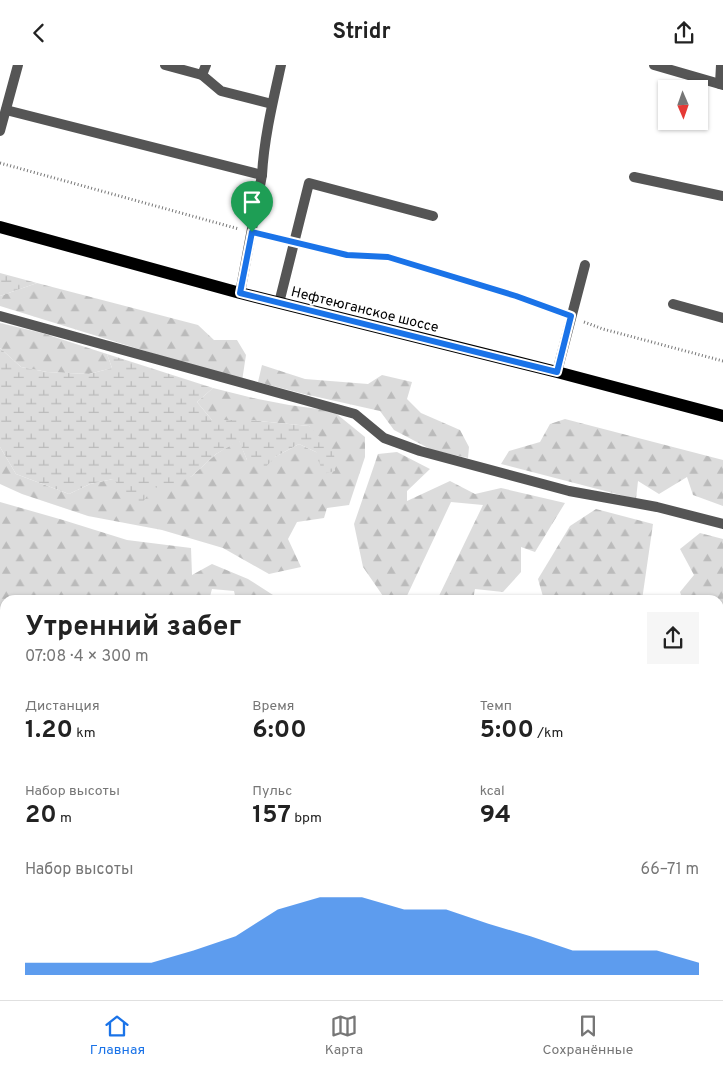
<!DOCTYPE html>
<html lang="ru">
<meta charset="utf-8">
<style>
:root{--surface:#fff;--page:#f6f6f6;--text:#222;--muted:#767676;--line:#e0e0e0;--accent:#1a73e8}
body{margin:0;font-family:Overpass,sans-serif;background:var(--page);color:var(--text);height:100vh;display:flex;flex-direction:column;font-size:19px;white-space:nowrap}
*{box-sizing:border-box;margin:0}
p{font-size:16px;color:var(--muted)}
.icon{flex:none;width:28px;height:28px;fill:none;stroke:currentColor;stroke-width:2;stroke-linecap:round;stroke-linejoin:round}
.map{position:relative;flex:1;overflow:hidden}
.drawer{position:absolute;left:0px;top:530px;width:724px;height:405px;display:flex;flex-direction:column;background:var(--surface);border-radius:15px 15px 0 0;box-shadow:0 1px 4px #0004}
.drawer>*{flex:none}
.needle{width:32px;rotate:178deg}
.buttons{position:absolute;left:658px;top:15px;display:grid;gap:10px}
.buttons a{display:grid;place-items:center;width:50px;height:50px;border-radius:0px;background:var(--surface);box-shadow:0 1px 4px #0004;font-size:25px}
.pin{position:absolute;display:grid;place-items:center;width:42px;height:42px;color:#fff;margin:-51px -21px;border-radius:50% 50% 50% 0;rotate:-45deg;box-shadow:0 0 5px #0007}
.pin .icon{rotate:45deg}
.round{display:grid;place-items:center;flex:none;width:52px;height:52px;border-radius:0px;background:var(--page)}
.overview{display:flex;align-items:center;justify-content:space-between;height:85px;padding:0 25px}
h1{font-size:28px;font-weight:700;line-height:38px}
.figures{display:grid;grid-template-columns:repeat(3,1fr);gap:8px;height:85px;padding:5px 25px}
.figures div{display:grid;align-content:center}
.figures b{font-size:25px;font-weight:700}
.figures small{font-size:14px;font-weight:400}
.figures p{font-size:14px}
.chart{height:140px;padding:10px 25px}
.chart p{display:flex;justify-content:space-between}
.chart svg{width:100%;height:90px;margin-top:5px;fill:var(--accent);opacity:.7}
header{display:flex;justify-content:space-between;align-items:center;height:65px;padding:0 25px;background:var(--surface);font-size:22px;font-weight:700}
.tab-bar{display:flex;justify-content:space-around;align-items:center;height:70px;border-top:1px solid var(--line);background:var(--surface);font-size:14px;color:var(--muted)}
.tab-bar a{display:grid;justify-items:center;gap:2px}
.tab-bar .selected{color:var(--accent)}
.map>svg:first-child{display:block}
.forest{fill:url(#forest-firs)}
.wetland{fill:url(#wetland-marsh)}
.lines{fill:none;stroke-linecap:round;stroke-linejoin:round}
.path{stroke:#777;stroke-width:3;stroke-dasharray:1 2.5;stroke-linecap:butt}
.lane{stroke:#555;stroke-width:10}
.primary{stroke:#000;stroke-width:12}
.route-casing{stroke:#fff;stroke-width:10}
.route{stroke:#1a73e8;stroke-width:6}
.labels{text-anchor:middle;stroke-width:4;stroke-linejoin:round;paint-order:stroke}
.street-label{font-size:14px;fill:#000;stroke:#fff}
</style>
<header><svg class="icon" aria-label="back" viewBox="0 0 24 24"><path d="M15 5l-7 7 7 7"/></svg>Stridr<svg class="icon" aria-label="share" viewBox="0 0 24 24"><path d="M12 15V3M7 8l5-5 5 5M5 13v7h14v-7"/></svg></header>
<div class="map">
<svg width="723" height="935" viewBox="0 0 723 935">
<defs>
<pattern id="forest-firs" width="22" height="20" patternUnits="userSpaceOnUse" patternTransform="scale(1.25)"><rect width="22" height="20" fill="#dcdcdc"/><path d="M5 1l3.5 6h-7zM16 11l3.5 6h-7z" fill="#bbb"/></pattern>
<pattern id="wetland-marsh" width="20" height="14" patternUnits="userSpaceOnUse" patternTransform="scale(1.25)"><rect width="20" height="14" fill="#dcdcdc"/><path d="M1 5h8M5 5V1M11 12h8M15 12V8" fill="none" stroke="#bbb"/></pattern>
</defs>
<rect width="100%" height="100%" fill="#fff"/>
<!-- forest -->
<g class="forest">
<polygon points="37,218 198,260 214,275 237,275 246,290 242,316 0,241 0,231"/>
<polygon points="0,258 42,268 107,289 112,303 89,309 47,307 21,302 0,283"/>
<polygon points="262,300 305,314 368,319 382,310 412,317 407,334 421,348 460,365 469,382 468,393 432,385 394,365 380,346 304,329 258,317"/>
<polygon points="213,323 253,333 289,340 333,346 365,372 365,392 349,440 327,443 324,453 297,457 288,474 301,502 269,509 223,483 162,465 88,451 22,429 0,419 0,382 16,409 69,429 90,419 113,414 153,422 192,411 216,389 239,375 247,395 275,392 299,379 316,387 335,406 309,361 250,355 212,355 197,337"/>
<polygon points="565,354 723,395 723,441 693,430 687,412 659,429 638,416 636,434 501,399 509,386 540,377 550,359"/>
<polygon points="397,387 430,404 407,426 407,436 450,416 475,429 501,423 565,438 535,487 521,482 521,507 503,527 475,524 473,535 437,535 483,440 451,437 405,535 383,531 363,502 354,459 378,389"/>
<polygon points="0,437 63,455 127,475 191,483 192,510 212,499 248,514 273,530 273,535 236,535 234,526 212,524 209,535 5,535 5,930 267,930 266,935 0,935"/>
<polygon points="596,444 653,459 642,535 544,535 538,514 570,461"/>
<polygon points="700,468 723,474 723,935 303,935 303,931 308,930 719,930 719,535 683,535 680,527 694,510 680,484"/>
</g>
<!-- wetland -->
<g class="wetland">
<polygon points="0,208 37,218 0,231"/>
<polygon points="0,283 21,302 47,307 89,309 112,303 107,289 213,323 197,337 212,355 250,355 309,361 334,387 335,406 323,409 316,387 299,379 275,392 264,404 247,395 239,376 216,389 192,411 166,424 153,422 139,443 113,414 90,419 69,429 16,409 0,382"/>
</g>
<g class="lines">
<!-- path -->
<g class="path">
<polyline points="0,98 239,164"/>
<polyline points="262,170 283,175"/>
<polyline points="306,180 347,190 388,192 516,231 560,247"/>
<polyline points="584,257 603,264 723,296"/>
</g>
<!-- lane -->
<g class="lane">
<polyline points="165,0 202,10 221,26 272,39"/>
<polyline points="654,0 723,20"/>
<polyline points="202,10 206,0"/>
<polyline points="720,19 721,0"/>
<polyline points="6,45 262,110"/>
<polyline points="0,66 18,0"/>
<polyline points="634,112 723,131"/>
<path d="M240 228 262 110C264 73 273 36 281 0"/>
<polyline points="279,238 309,118 433,151"/>
<polyline points="673,239 723,253"/>
<polyline points="0,251 355,349 384,373 420,386 569,426 657,442 723,459"/>
<polyline points="557,307 585,200"/>
</g>
<!-- primary -->
<polyline class="primary" points="0,162 240,228 557,307 723,351"/>
</g>
<g class="lines">
<defs>
<polygon id="route" points="252,167 347,190 388,192 516,231 571,251 557,307 240,228"/>
</defs>
<!-- route casing -->
<use href="#route" class="route-casing"/>
<!-- route -->
<use href="#route" class="route"/>
</g>
<g class="labels">
<!-- street labels -->
<g class="street-label">
<text transform="translate(365 244) rotate(14)" y="5">Нефтеюганское шоссе</text>
</g>
</g>
</svg>
<div class="buttons">
<a><svg class="needle" viewBox="-14 -14 28 28"><path d="M0-13l5 13h-10z" fill="#e53935"/><path d="M0 13l5-13h-10z" fill="#767676"/></svg></a>
</div>
<div class="pin" style="left:252px;top:167px;background:#1e9e55"><svg class="icon" aria-label="arrive" viewBox="0 0 24 24"><path d="M6 21V4h12l-3 4 3 4H6"/></svg></div>
<section class="drawer">
<div class="overview"><div><h1>Утренний забег</h1><p>07:08 · 4 × 300 m</p></div><a class="round"><svg class="icon" aria-label="share" viewBox="0 0 24 24"><path d="M12 15V3M7 8l5-5 5 5M5 13v7h14v-7"/></svg></a></div>
<div class="figures">
<div><p>Дистанция</p><b>1.20<small> km</small></b></div>
<div><p>Время</p><b>6:00</b></div>
<div><p>Темп</p><b>5:00<small> /km</small></b></div>
</div>
<div class="figures">
<div><p>Набор высоты</p><b>20<small> m</small></b></div>
<div><p>Пульс</p><b>157<small> bpm</small></b></div>
<div><p>kcal</p><b>94</b></div>
</div>
<div class="chart"><p><span>Набор высоты</span>66–71 m</p>
<svg viewBox="0 0 160 44" preserveAspectRatio="none"><path d="M0 44V38L10 38L20 38L30 38L40 32L50 25L60 12L70 6L80 6L90 12L100 12L110 19L120 25L130 32L140 32L150 32L160 38V44z"/></svg>
</div>
</section>
</div>
<nav class="tab-bar">
<a class="selected"><svg class="icon" aria-label="home" viewBox="0 0 24 24"><path d="M3 11l9-7 9 7M6 9v11h12V9"/></svg>Главная</a>
<a><svg class="icon" aria-label="map" viewBox="0 0 24 24"><path d="M3 6l6-2 6 2 6-2v14l-6 2-6-2-6 2zM9 4v14M15 6v14"/></svg>Карта</a>
<a><svg class="icon" aria-label="saved" viewBox="0 0 24 24"><path d="M7 4h10v16l-5-4-5 4z"/></svg>Сохранённые</a>
</nav>
